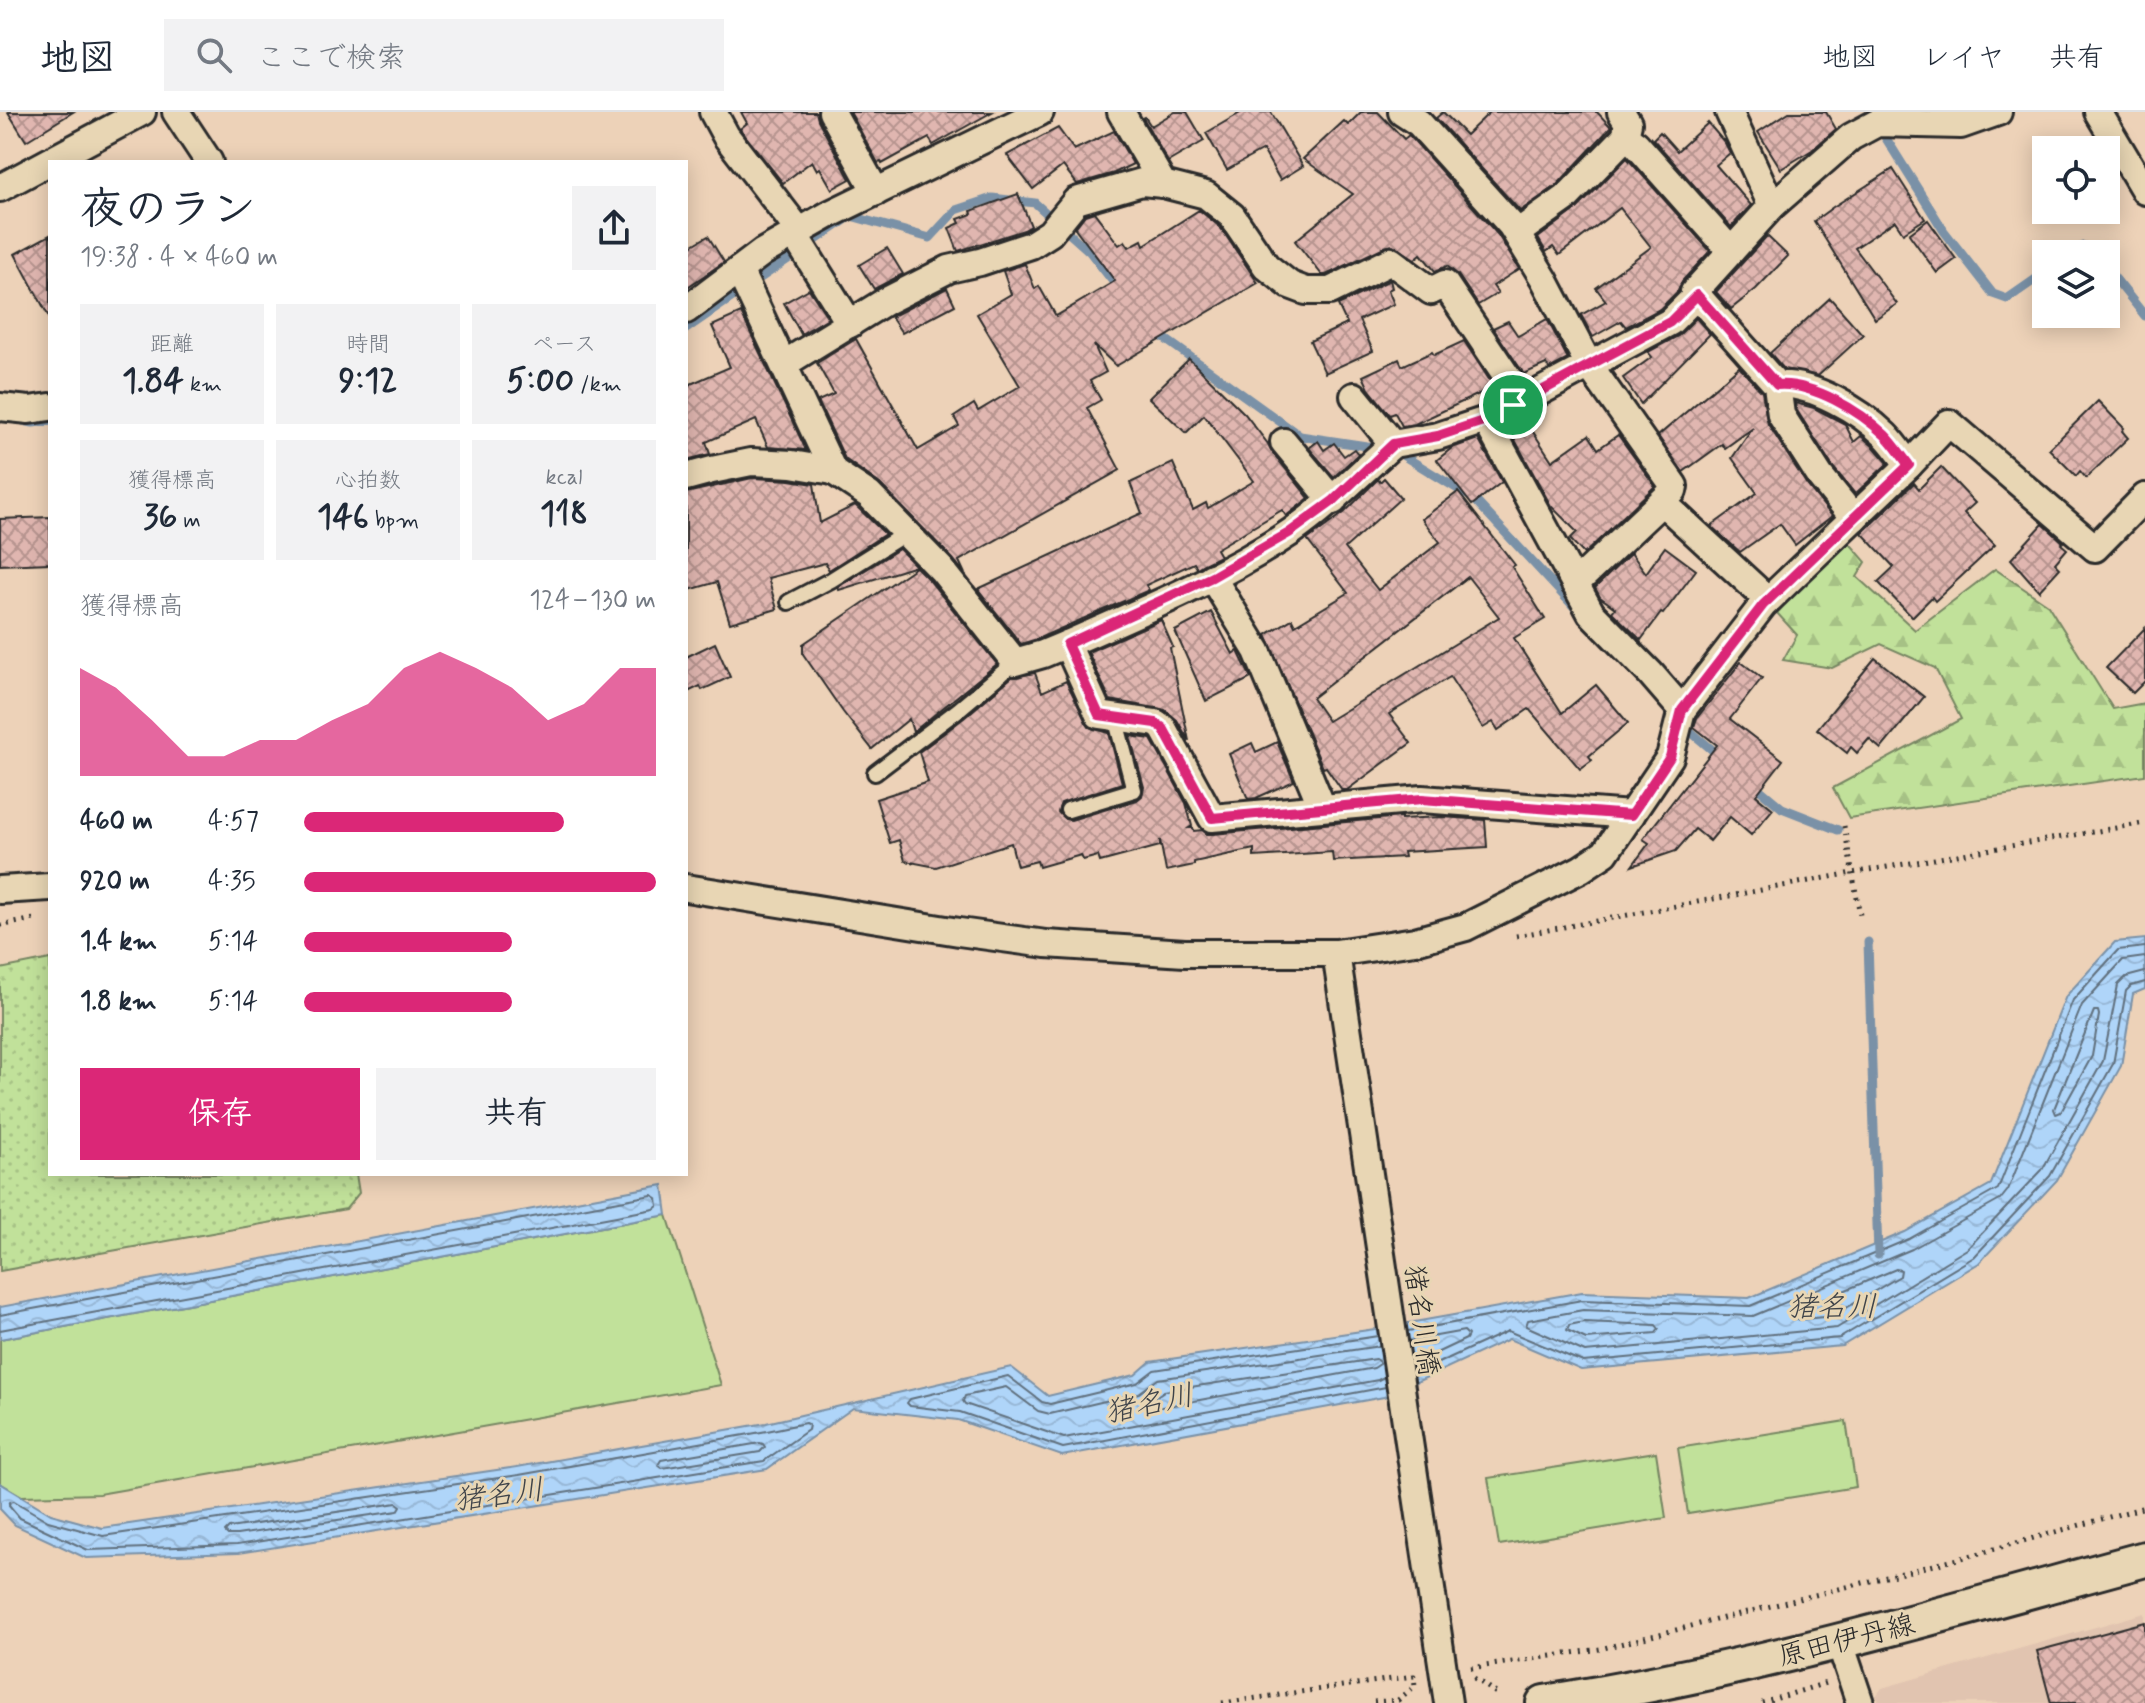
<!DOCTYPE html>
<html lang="ja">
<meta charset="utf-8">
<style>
:root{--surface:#fff;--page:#f2f2f3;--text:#1f2937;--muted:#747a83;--line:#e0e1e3;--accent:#db2777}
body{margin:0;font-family:Mynerve,"Klee One",sans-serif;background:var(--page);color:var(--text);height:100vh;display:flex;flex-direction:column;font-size:30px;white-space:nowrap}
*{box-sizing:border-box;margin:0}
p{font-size:26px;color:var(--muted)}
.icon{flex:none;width:44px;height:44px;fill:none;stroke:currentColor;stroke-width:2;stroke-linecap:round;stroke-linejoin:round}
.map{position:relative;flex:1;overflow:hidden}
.drawer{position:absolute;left:48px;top:48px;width:640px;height:1016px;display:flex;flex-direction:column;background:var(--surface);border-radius:0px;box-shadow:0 4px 20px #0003}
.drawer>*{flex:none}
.buttons{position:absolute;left:2032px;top:24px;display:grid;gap:16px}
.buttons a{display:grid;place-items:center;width:88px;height:88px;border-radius:0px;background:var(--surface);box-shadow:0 4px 20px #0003;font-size:40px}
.pin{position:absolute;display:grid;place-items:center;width:68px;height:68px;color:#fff;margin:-34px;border:4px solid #fff;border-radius:50%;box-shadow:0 2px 8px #0007}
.round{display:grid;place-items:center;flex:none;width:84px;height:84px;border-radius:0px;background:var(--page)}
.head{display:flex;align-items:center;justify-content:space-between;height:136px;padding:0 32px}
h1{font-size:44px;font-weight:800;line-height:60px}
.metrics{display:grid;grid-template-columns:repeat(3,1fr);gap:12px;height:136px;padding:8px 32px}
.metrics div{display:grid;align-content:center;border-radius:0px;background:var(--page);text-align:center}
.metrics b{font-size:34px;font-weight:800}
.metrics small{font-size:22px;font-weight:400}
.metrics p{font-size:22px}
.chart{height:224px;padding:16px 32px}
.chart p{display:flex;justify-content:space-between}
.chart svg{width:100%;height:144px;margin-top:8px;fill:var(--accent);opacity:.7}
.action{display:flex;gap:16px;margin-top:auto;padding:16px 32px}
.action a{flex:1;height:92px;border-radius:0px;background:var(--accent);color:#fff;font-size:32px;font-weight:800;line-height:92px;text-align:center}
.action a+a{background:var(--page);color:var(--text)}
ul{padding:0 32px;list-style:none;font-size:26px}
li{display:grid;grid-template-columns:128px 96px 1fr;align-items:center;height:60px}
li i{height:20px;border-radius:10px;background:var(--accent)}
header{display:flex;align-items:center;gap:48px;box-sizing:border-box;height:112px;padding:0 40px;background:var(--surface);border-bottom:2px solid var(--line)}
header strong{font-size:38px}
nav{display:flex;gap:44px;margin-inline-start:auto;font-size:28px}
.search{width:560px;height:72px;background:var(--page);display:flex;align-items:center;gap:20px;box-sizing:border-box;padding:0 28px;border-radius:0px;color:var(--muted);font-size:30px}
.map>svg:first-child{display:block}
.built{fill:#e1c4b0}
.green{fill:#c1e19a;stroke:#768662;stroke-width:2}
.forest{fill:url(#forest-firs);stroke:#768662;stroke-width:2}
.park{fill:url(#park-dots);stroke:#768662;stroke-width:2}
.water{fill:url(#water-waves);stroke:#7a91a7;stroke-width:2}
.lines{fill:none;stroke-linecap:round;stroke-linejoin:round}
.shore{stroke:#606f7d;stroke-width:2}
.stream{stroke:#7a91a7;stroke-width:9}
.building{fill:url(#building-cross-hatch);stroke:#2b2b2b;stroke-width:2;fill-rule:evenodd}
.service-casing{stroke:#2b2b2b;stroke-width:20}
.minor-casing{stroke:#2b2b2b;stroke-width:32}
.tertiary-casing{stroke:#2b2b2b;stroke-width:40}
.path{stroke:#2b2b2b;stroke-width:5;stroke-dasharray:2 6;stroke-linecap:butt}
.service{stroke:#e8d6b4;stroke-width:14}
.minor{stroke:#e8d6b4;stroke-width:26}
.tertiary{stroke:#e8d6b4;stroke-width:34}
.route-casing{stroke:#fff;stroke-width:16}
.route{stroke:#db2777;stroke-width:10}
.labels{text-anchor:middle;stroke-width:6;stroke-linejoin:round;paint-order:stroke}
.street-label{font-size:28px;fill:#2b2b2b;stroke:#e8d6b4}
.water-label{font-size:30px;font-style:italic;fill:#3f444a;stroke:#e8d6b4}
</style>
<header>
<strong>地図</strong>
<div class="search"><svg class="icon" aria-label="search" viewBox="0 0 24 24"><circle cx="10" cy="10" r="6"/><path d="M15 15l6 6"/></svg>ここで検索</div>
<nav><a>地図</a><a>レイヤ</a><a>共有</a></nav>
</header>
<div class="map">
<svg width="2145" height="1591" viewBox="0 0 2145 1591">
<defs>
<pattern id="forest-firs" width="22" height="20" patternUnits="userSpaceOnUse" patternTransform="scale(2)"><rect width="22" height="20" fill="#c1e19a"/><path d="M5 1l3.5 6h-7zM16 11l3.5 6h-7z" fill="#a6c185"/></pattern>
<pattern id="park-dots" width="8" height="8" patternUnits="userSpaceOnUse" patternTransform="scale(2)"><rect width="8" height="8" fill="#c1e19a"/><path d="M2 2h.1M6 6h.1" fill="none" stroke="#a6c185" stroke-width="1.8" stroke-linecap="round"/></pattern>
<pattern id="water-waves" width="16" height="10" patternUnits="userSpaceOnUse" patternTransform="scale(2)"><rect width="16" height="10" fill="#afd5f9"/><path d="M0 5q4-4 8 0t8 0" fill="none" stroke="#97b7d6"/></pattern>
<pattern id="building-cross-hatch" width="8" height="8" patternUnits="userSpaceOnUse" patternTransform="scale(2)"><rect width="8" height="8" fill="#e0b6b0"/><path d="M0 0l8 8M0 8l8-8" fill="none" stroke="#b6948f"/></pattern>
</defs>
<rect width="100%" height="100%" fill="#edd2b8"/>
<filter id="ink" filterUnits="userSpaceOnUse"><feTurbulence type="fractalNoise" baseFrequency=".0125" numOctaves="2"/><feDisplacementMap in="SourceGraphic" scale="16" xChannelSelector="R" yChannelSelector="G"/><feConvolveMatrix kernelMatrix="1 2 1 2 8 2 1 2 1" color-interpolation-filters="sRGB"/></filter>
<g filter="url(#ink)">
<!-- built -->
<polygon class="built" points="2145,1501 2145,1591 1880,1591 1876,1584 1882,1576"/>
<!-- green -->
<g class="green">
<polygon points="667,1103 721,1273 99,1382 22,1384 0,1371 0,1227"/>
<polygon points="1846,1309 1856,1375 1688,1402 1678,1336"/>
<polygon points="1656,1340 1666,1406 1499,1433 1488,1366"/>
</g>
<!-- forest -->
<polygon class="forest" points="1846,427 1866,450 1857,465 1915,518 1995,457 2048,493 2113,597 2145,591 2145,663 1849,706 1833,676 1961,607 1935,556 1881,532 1832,556 1783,548 1797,523 1777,501"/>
<!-- park -->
<polygon class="park" points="50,847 50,1062 356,1062 359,1081 346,1097 0,1159 0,857"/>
<!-- water -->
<g class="water">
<polygon points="2145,827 2145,877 2133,882 2121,954 2057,1068 1979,1151 1842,1234 1581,1258 1509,1227 1384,1285 1062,1344 958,1308 853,1296 767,1357 238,1441 86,1446 15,1413 0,1397 0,1371 51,1402 102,1416 517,1355 766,1311 1011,1255 1048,1284 1135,1263 1150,1250 1375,1217 1582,1180 1749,1186 1905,1120 1991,1072 2066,884 2115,830"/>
<polygon points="663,1073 667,1103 0,1227 0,1195"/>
</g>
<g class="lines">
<!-- shore -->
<g class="shore">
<polyline points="2145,845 2123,848 2082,893 2008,1078 2000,1088 1912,1137 1753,1204 1583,1198 1528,1208 1526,1214 1585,1240 1837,1216 1967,1137 2042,1058 2103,949 2118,873 2126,865 2145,860"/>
<polygon points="2094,899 2098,899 2099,903 2092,944 2061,1000 2056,1002 2054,997"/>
<polygon points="1896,1157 1901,1158 1900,1164 1833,1204 1795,1208 1791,1206 1793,1200"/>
<polyline points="0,1203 652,1083 657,1086 658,1094 654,1097 0,1218"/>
<polygon points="1584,1210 1656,1213 1659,1217 1656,1221 1586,1227 1567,1218 1569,1213"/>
<polyline points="1408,1219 1582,1188 1750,1194 1909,1127 1998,1077 2073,888 2118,838 2145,835"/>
<polyline points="1378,1224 1154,1258 1137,1271 1050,1292 1042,1290 1008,1264 910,1287 907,1291 910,1294 960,1300 1063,1336 1386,1275"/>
<polyline points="1409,1229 1464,1219 1468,1223 1466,1227 1413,1252"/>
<polyline points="1380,1234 1158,1267 1139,1281 1050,1302 1038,1299 1006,1275 965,1284 963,1289 965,1292 1064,1326 1378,1268 1384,1265"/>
<polygon points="1376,1247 1379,1249 1380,1252 1374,1256 1151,1297 1147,1294 1148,1290 1164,1279"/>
<polyline points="1414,1262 1508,1219 1583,1250 1840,1226 1974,1145 2050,1064 2113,952 2126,879 2131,874 2145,870"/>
<polygon points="805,1311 809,1313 808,1318 764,1349 237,1433 88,1438 20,1406 9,1393 10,1390 14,1389 48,1409 103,1424 519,1363 767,1319"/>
<polygon points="760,1331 763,1332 765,1335 760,1340 662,1356 658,1353 661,1348"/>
<polygon points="397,1391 401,1394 398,1399 237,1423 228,1423 225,1420 229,1416"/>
</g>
<!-- stream -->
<g class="stream">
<polyline points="1877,19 1882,20 1944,119 1993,182 2007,187 2046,160"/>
<polyline points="2072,142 2083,134 2090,135 2096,142"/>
<polyline points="2106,155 2145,204"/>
<polyline points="686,217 851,104 930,126 956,98 992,86 1035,91 1090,140 1121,180"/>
<polyline points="1157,221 1300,324 1380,336"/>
<polyline points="23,309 33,311 50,309"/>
<polyline points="1394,338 1474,387 1577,498"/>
<polyline points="1685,615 1722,646"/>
<polyline points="1752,671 1782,696 1838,718"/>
<polyline points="1868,830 1878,1143"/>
</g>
</g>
<!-- building -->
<g class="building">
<polygon points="8,0 73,0 26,29"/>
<polygon points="741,0 816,0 818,8 850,67 832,77 820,56 817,58 812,49 783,71 740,17 747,11"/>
<polygon points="850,0 992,0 933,33 929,26 882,52 881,50 878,51"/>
<polygon points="1175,0 1187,0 1204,29 1168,50 1143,6 1145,5 1151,14"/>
<polygon points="1242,0 1271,0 1303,54 1280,68 1263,38 1227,58 1206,21"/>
<polygon points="1361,0 1378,0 1404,27 1409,23 1498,123 1519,157 1493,174 1498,181 1478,193 1458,163 1447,154 1435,159 1421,142 1415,147 1393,133 1384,135 1326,163 1322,163 1295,129 1353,82 1303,47 1344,9 1348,13"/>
<polygon points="1443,0 1466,23 1490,0 1597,0 1611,15 1556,74 1520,99 1436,6"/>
<polygon points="1789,0 1826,0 1836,17 1812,38 1781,57 1758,20"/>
<polygon points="1708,11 1725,31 1730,41 1716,53 1751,93 1731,115 1653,27 1660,20 1677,39"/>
<polygon points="1058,16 1074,38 1114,19 1133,52 1114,61 1077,72 1063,54 1033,77 1007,43"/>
<polygon points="1627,46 1710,139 1682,169 1678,179 1660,197 1626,215 1621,209 1593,225 1581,203 1606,189 1596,176 1651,135 1620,96 1559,143 1553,135 1546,140 1538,126 1577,97"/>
<polygon points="1893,57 1925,107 1903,121 1895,109 1855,136 1897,192 1875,207 1814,109 1833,95"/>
<polygon points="1018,82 1031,114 1024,118 958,139 949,116 960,111 958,107 972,102 971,99"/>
<polygon points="1199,98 1220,115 1258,171 1116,254 1094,233 1106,260 1090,269 1101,288 1087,296 1120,358 959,449 965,462 953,447 880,372 845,347 818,289 834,282 817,251 856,227 918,338 959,314 954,305 974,292 978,299 1020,274 977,202 1011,182 1003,159 1025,152 1035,177 1039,174 1056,204 1115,169 1075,116 1085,103 1094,100 1119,133 1125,129 1129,135 1142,128 1144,133"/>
<polygon points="1928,108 1956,147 1937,161 1909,122"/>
<polygon points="50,123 50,207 15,142"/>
<polygon points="708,124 724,150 686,176 686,137"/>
<polygon points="1767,124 1788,144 1756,177 1731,197 1716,180"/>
<polygon points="887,136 903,162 874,177 859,153"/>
<polygon points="1390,168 1392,176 1388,178 1394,192 1359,208 1373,239 1325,261 1310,229 1347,212 1338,193"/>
<polygon points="947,176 955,193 902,221 891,205"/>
<polygon points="809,177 828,206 801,222 784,191"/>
<polygon points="1830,186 1863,223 1818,264 1784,257 1770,241"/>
<polygon points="741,201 806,338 768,335 756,308 706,330 710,342 686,348 686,274 730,255 712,214"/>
<polygon points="1696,206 1710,222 1641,292 1623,266 1652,245 1648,240 1678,224"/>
<polygon points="1547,207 1568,247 1549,257 1546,252 1524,262 1493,216 1508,209 1518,224"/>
<polygon points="1464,229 1494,275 1415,312 1402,314 1395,301 1390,303 1369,277 1363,264 1399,247 1402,254 1432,240 1434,243"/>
<polygon points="1189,247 1245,302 1268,332 1272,340 1309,386 1286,404 1282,398 1216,437 1220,444 1202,453 1197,456 1194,451 1146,473 1149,478 1037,527 1021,532 978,477 1142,401 1130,371 1173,351 1193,398 1206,391 1208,396 1254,369 1204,303 1186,321 1149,286"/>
<polygon points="1739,255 1762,280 1768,312 1807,373 1832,404 1795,433 1780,412 1740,440 1711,414 1757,381 1732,346 1753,316 1725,336 1722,332 1683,360 1658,324"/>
<polygon points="2098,289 2124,316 2122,319 2128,326 2086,366 2080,359 2076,364 2049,337"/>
<polygon points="1795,291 1814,296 1845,312 1854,330 1861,324 1874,335 1888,351 1855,382 1833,355 1796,297"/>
<polygon points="1524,306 1552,349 1589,323 1598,337 1618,323 1655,374 1584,442 1570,427 1577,420 1551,394 1508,315"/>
<polygon points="1478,327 1502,370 1472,393 1437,348 1452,336"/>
<polygon points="1318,329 1324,338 1334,331 1344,344 1354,337 1358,342 1334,365 1309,336"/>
<polygon points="1941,355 1975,391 1964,401 1995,433 1935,489 1932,485 1912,505 1878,470 1894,455 1862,421 1914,371 1919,377"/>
<polygon points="752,366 790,368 814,372 820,411 855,393 885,422 829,458 825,451 768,466 777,497 730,511 717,470 686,479 686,381"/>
<path d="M1384 366 1401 386 1345 436 1378 478 1440 430 1422 407 1458 380 1515 453 1512 455 1545 507 1514 526 1562 601 1596 573 1628 611 1589 644 1592 648 1580 657 1529 597 1498 618 1493 610 1483 616 1450 565 1389 602 1411 631 1347 678H1342L1326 655 1323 656 1266 523 1292 507 1295 513 1348 481 1307 428 1344 401 1378 367 1380 370ZM1468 465 1499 505 1328 609 1312 586Z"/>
<polygon points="50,405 50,451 0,453 0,407"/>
<polygon points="2043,412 2063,430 2061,432 2067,437 2055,451 2060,456 2039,479 2011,447"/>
<polygon points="1665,435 1696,458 1663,502 1661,501 1641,528 1612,500 1615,496 1600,485 1595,476 1631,441 1646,461"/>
<polygon points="899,437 916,454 839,478 838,475"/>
<polygon points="916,455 930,469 997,552 913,620 909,607 872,637 843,600 803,542 803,532"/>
<polygon points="1211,500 1233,542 1238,539 1251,566 1206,589 1175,519"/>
<polygon points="1161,508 1173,535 1170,536 1189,629 1177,608 1165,598 1110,588 1088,540"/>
<polygon points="2145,516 2145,569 2133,581 2106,556"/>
<polygon points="715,531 730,565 702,578 700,574 686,581 686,545"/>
<polygon points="1875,546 1924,585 1881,637 1869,627 1857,641 1851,635 1847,641 1817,617"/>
<polygon points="1741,550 1762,566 1730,607 1783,648 1756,683 1773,697 1751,723 1730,705 1710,729 1695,717 1676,739 1632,754 1649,731 1643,727 1717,633 1694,615 1697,606"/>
<polygon points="1035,561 1042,580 1066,569 1089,615 1109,621 1122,671 1061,691 1058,700 1065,707 1071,708 1137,688 1142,684 1144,675 1130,624 1151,627 1186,691 1192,714 1189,716 1193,716 1194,719 1202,718 1207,722 1213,722 1401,705 1401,707 1442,705 1485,708 1487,735 1403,740 1404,745 1333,749 1332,740 1254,745 1254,737 1194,750 1194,753 1166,759 1160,728 1160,734 1100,750 1098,744 1083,748 1081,743 1039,755 1037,749 1017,754 1011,731 936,755 905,749 899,728 890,731 876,687 928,670 919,640 964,606 1012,565"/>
<polygon points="1277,630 1294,669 1256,686 1248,687 1229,642 1252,631 1256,640"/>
<polygon points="2145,1510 2145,1591 2051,1591 2037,1539"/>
</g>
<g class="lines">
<defs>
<g id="service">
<polyline points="789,490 831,468 906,421"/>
<polyline points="875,661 958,598 1015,550"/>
<polyline points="1068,698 1134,678 1115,605"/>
</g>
<g id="minor">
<polyline points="176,0 209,50"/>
<polyline points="713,0 726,24 800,120"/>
<polyline points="832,0 876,80"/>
<polyline points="1121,0 1163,72 1206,83 1232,104 1266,154 1290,173 1306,179 1330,179 1391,149 1431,179 1445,172 1512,272 1509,281 1513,293"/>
<polyline points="1402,0 1419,11 1511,113 1544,167 1589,253 1674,374 1673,379 1575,472"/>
<path d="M1621 0 1628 11C1625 22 1626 26 1636 32L1731 139"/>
<polyline points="1729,0 1772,94"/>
<polyline points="2098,0 2145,79"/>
<polyline points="0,76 142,0"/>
<polyline points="1517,121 1566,86 1627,23"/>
<polyline points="794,122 850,212"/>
<polyline points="739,158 833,359"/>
<polyline points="686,198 763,140 830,102 1040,0"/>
<polyline points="784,252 886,189 949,157 980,150 1031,133 1050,121 1076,89 1142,70 1163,72"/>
<polyline points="1777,273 1781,303 1820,364 1854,406"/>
<polyline points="1354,284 1393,332 1438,324 1489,307 1670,210 1697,183"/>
<polyline points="0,295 29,298 50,295"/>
<polyline points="1486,308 1591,501 1650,561 1682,598"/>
<polyline points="1284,330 1333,389"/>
<path d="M1909 353C1901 343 1894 332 1885 323 1860 299 1812 270 1777 273L1694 180 1772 94 1851 25 1877 11 1961 13 1998 0"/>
<path d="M686 365 712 358 751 350 792 352 833 359 869 383 942 458 1015 550 1043 542 1067 532C1142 499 1223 466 1291 420 1328 394 1359 362 1393 332"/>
<polyline points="1662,390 1768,488"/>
<polyline points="1212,465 1257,539 1322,695"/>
<polyline points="1067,532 1099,603 1156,611 1163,616 1212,706 1422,687 1631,703"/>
<polyline points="686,776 959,820 1046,832 1185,841 1336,841 1415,829 1466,815 1581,757 1605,741 1670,645 1682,598 1763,493 1909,353 1949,311 2095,436 2145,385"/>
<polyline points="0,778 50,775"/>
<polyline points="1336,841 1448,1591"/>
<polyline points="1840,1531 1860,1591"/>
</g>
<path id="tertiary" d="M1544 1591C1748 1560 1946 1501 2145 1447"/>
</defs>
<!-- service casing -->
<use href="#service" class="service-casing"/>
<!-- minor casing -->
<use href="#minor" class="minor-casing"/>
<!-- tertiary casing -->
<use href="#tertiary" class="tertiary-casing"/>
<!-- path -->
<g class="path">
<polyline points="1844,714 1860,803"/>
<polyline points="0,814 34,807"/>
<polyline points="1516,824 1852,761 2145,711"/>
<polyline points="1471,1556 1600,1537 1962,1446 2145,1395"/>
<polyline points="1474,1566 1496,1581"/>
<polyline points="1222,1591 1414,1564 1415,1574 1398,1588 1374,1590"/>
<polyline points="1762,1591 1826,1571"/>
</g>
<!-- service -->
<use href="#service" class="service"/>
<!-- minor -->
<use href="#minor" class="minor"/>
<!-- tertiary -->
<use href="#tertiary" class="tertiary"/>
</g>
</g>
<g class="lines" filter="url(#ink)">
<defs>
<path id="route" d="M1697 183 1777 273C1812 270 1860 299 1885 323 1894 332 1901 343 1909 353L1763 493 1682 598 1670 645 1631 703 1422 687 1212 706 1163 616 1156 611 1099 603 1067 532 1212 465 1289 421 1333 389 1393 332 1438 324 1489 307 1670 210Z"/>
</defs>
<!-- route casing -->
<use href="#route" class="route-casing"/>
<!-- route -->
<use href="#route" class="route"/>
</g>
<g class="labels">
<!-- street labels -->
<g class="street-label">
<text transform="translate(1423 1208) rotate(82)" y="10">猪名川橋</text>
<text transform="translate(1846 1527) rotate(-14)" y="10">原田伊丹線</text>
</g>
<!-- water labels -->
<g class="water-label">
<text x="1832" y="1204">猪名川</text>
<text transform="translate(1149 1291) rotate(-12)" y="10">猪名川</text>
<text transform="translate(499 1382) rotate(-7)" y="10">猪名川</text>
</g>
</g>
</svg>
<div class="buttons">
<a><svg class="icon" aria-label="locate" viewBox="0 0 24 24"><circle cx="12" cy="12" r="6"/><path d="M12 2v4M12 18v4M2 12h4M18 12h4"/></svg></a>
<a><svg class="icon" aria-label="layers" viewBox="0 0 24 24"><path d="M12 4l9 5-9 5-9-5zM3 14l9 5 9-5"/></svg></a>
</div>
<div class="pin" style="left:1513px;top:293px;background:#1e9e55"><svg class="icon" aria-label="arrive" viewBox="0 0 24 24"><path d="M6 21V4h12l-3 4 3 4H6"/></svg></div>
<section class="drawer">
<div class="head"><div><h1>夜のラン</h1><p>19:38 · 4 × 460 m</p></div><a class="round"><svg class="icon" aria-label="share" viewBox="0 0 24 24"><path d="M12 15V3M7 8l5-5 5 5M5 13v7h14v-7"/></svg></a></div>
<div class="metrics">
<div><p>距離</p><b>1.84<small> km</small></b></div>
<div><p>時間</p><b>9:12</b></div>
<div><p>ペース</p><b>5:00<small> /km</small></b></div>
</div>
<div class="metrics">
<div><p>獲得標高</p><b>36<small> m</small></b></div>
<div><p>心拍数</p><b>146<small> bpm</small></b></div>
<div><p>kcal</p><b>118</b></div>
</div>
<div class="chart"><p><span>獲得標高</span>124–130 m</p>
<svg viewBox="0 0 160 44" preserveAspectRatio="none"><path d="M0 44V11L10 17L20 27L30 38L40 38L50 33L60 33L70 27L80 22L90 11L100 6L110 11L120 17L130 27L140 22L150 11L160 11V44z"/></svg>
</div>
<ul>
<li><b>460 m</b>4:57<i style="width:74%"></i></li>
<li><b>920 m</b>4:35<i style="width:100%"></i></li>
<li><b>1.4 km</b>5:14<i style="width:59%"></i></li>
<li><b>1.8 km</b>5:14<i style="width:59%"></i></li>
</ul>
<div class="action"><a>保存</a><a>共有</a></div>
</section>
</div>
